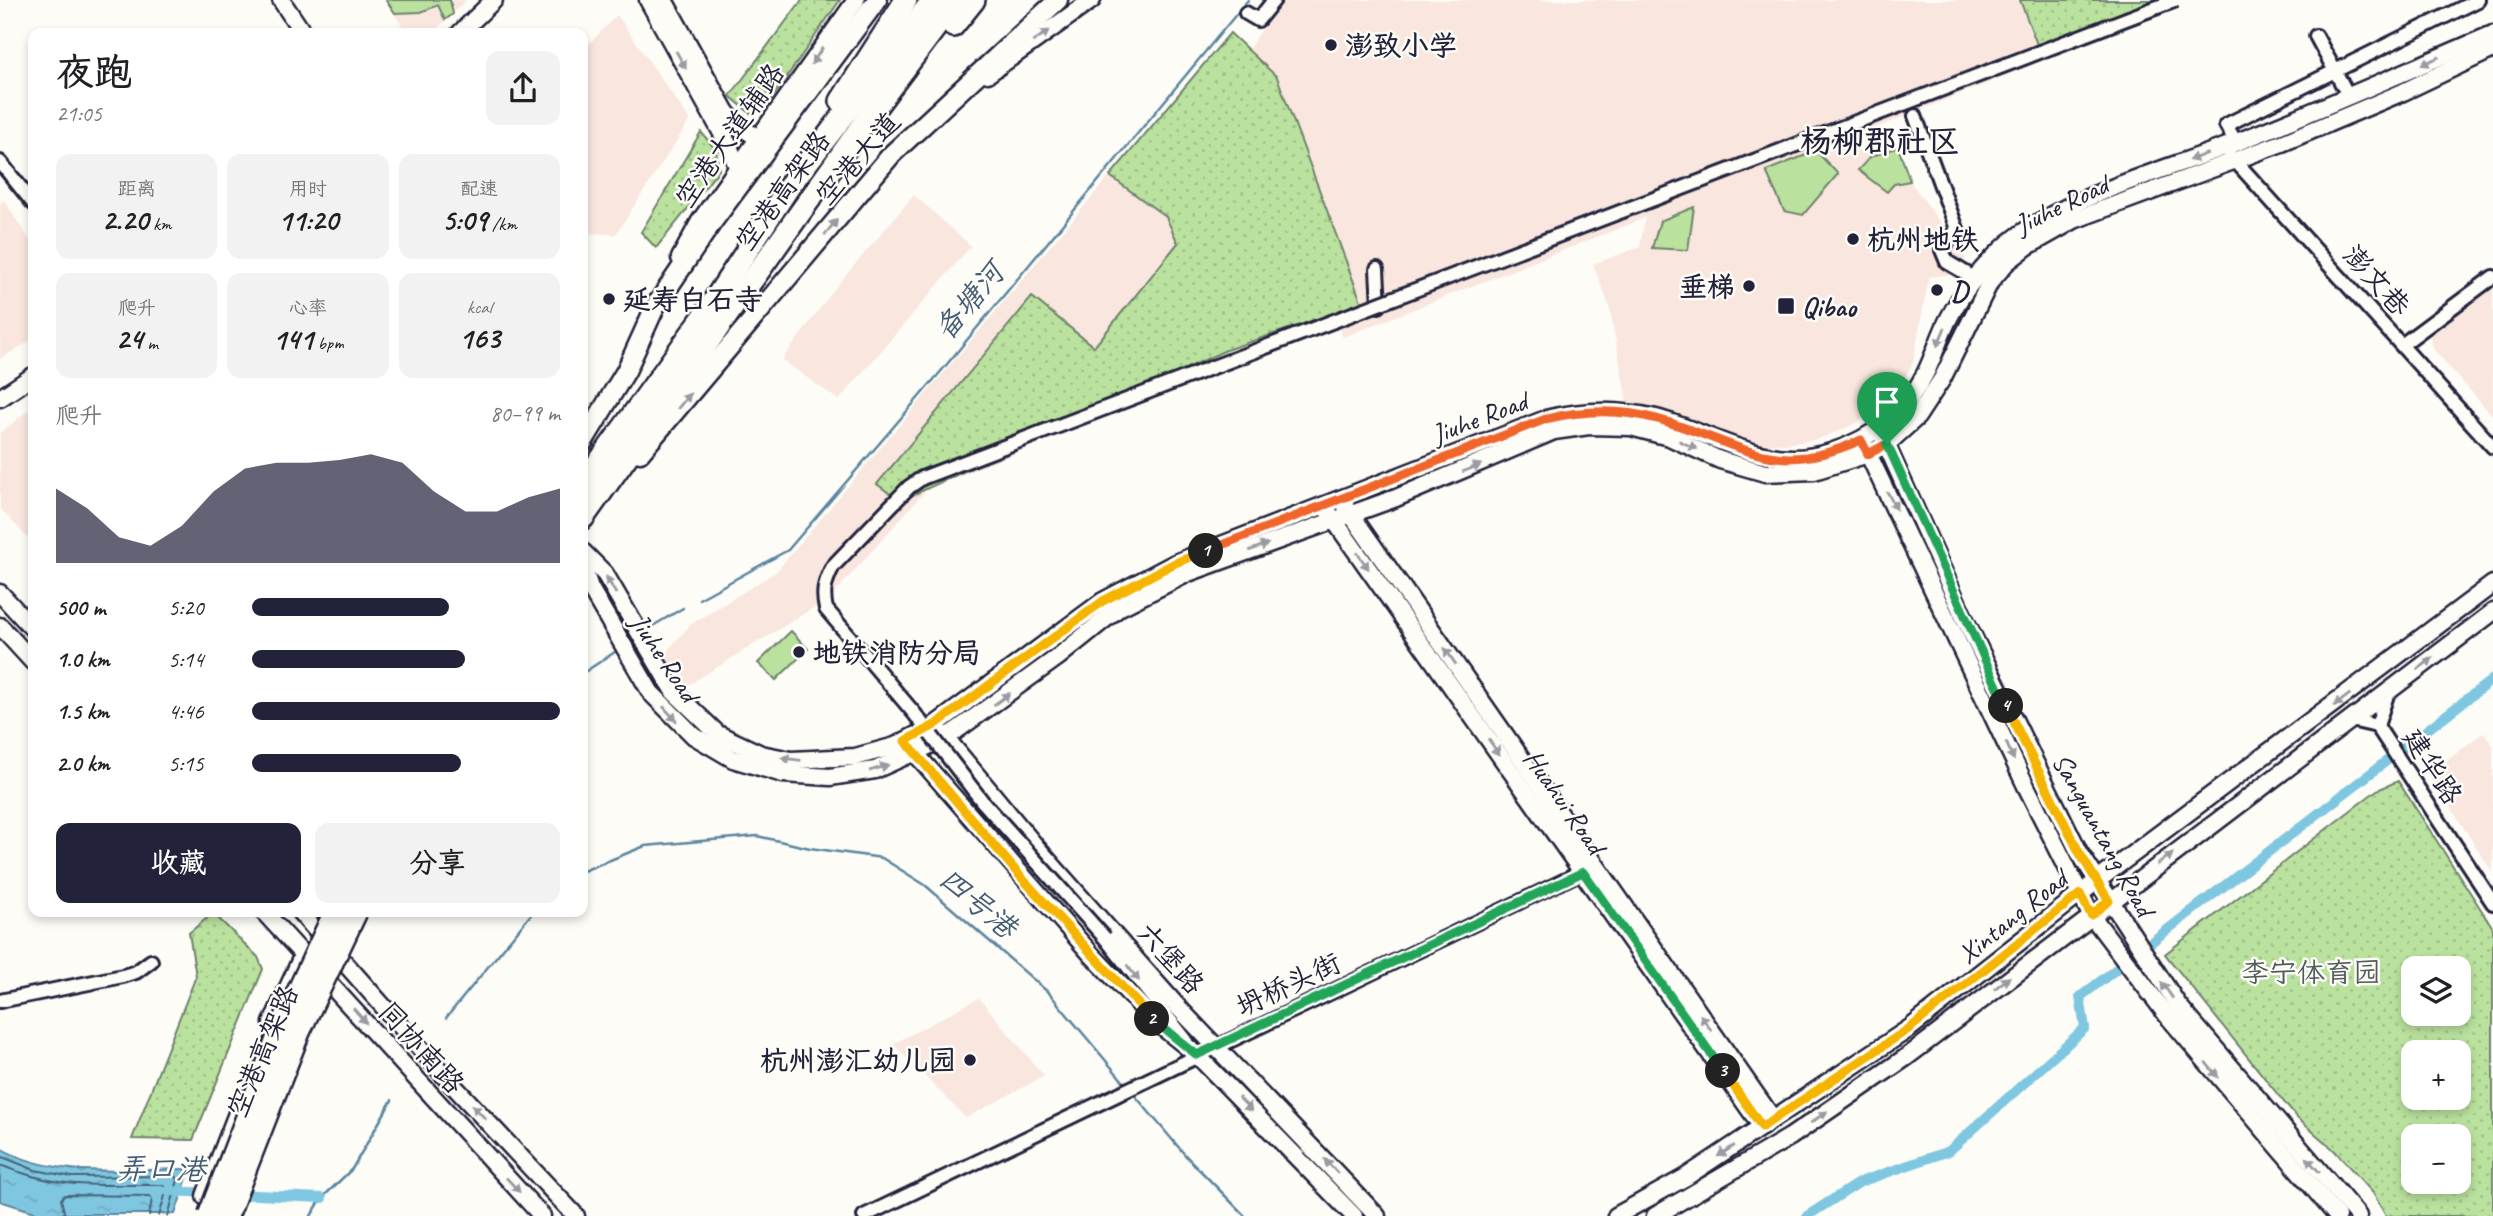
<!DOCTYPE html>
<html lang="zh">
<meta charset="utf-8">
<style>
:root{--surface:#fff;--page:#f2f2f2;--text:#202124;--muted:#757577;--accent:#22223b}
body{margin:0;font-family:Caveat,"LXGW WenKai TC",sans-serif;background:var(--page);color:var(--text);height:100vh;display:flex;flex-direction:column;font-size:26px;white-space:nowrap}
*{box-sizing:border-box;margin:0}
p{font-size:23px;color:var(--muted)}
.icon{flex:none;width:38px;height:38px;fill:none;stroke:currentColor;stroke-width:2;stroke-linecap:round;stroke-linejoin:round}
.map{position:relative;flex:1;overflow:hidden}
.drawer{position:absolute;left:28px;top:28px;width:560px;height:889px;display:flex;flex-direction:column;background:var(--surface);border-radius:14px;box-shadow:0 4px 10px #0003}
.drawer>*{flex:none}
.tools{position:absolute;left:2401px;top:956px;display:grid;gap:14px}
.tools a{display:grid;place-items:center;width:70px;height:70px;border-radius:14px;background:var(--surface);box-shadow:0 4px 10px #0003;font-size:35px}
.pin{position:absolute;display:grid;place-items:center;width:60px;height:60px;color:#fff;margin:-72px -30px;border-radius:50% 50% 50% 0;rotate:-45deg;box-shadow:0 0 7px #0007}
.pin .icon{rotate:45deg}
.km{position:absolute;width:35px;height:35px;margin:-18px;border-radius:50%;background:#222;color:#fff;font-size:19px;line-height:35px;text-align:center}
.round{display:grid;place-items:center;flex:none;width:74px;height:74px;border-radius:14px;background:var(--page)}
.overview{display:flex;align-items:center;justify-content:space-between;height:119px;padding:0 28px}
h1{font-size:38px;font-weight:700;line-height:52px}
.stats{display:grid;grid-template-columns:repeat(3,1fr);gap:10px;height:119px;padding:7px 28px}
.stats div{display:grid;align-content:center;border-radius:14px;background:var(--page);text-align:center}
.stats b{font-size:30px;font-weight:700}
.stats small{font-size:19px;font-weight:400}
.stats p{font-size:19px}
.chart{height:196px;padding:14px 28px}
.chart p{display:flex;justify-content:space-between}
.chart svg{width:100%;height:126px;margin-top:7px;fill:var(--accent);opacity:.7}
.cta{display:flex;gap:14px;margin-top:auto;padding:14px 28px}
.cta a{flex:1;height:80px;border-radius:14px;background:var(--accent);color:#fff;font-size:28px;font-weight:700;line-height:80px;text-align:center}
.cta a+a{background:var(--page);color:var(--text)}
ul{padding:0 28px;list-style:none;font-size:23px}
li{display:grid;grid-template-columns:112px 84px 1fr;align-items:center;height:52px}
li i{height:18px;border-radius:9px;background:var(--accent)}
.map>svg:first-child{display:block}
.built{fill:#f8e6df}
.green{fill:#bae29e;stroke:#6e826c;stroke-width:2}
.park{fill:url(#park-dots);stroke:#6e826c;stroke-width:2;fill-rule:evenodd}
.water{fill:url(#water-ripples);stroke:#5a859e;stroke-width:2}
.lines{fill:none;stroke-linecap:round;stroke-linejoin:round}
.shore{stroke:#47647d;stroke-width:2}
.stream{stroke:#5a859e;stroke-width:2.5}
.canal{stroke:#7fc7e0;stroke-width:10}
.street-casing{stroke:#22223b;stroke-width:18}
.secondary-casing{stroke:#22223b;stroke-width:21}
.primary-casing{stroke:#22223b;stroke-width:23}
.highway-casing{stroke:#22223b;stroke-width:26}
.street{stroke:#fdfcf7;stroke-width:12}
.secondary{stroke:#fdfcf7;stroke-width:16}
.primary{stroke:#fdfcf7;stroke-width:18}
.highway{stroke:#fdfcf7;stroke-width:21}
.street-bridge-casing{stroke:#22223b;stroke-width:18;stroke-linecap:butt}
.highway-bridge-casing{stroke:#22223b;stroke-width:26;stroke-linecap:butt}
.street-bridge{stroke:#fdfcf7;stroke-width:12}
.highway-bridge{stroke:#fdfcf7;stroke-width:21}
.oneway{fill:#9a9aa2}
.split-1-casing{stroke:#fff;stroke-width:14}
.split-2-casing{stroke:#fff;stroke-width:14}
.split-3-casing{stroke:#fff;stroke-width:14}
.split-4-casing{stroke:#fff;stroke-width:14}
.split-5-casing{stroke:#fff;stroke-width:14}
.split-1{stroke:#f0652b;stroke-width:9}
.split-2{stroke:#f5b400;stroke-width:9}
.split-3{stroke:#22a559;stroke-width:9}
.split-4{stroke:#f5b400;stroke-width:9}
.split-5{stroke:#22a559;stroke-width:9}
.poi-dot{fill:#22223b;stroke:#fdfcf7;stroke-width:2.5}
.labels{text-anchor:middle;stroke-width:5;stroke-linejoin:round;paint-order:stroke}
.poi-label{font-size:28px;font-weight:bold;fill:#22223b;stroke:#fdfcf7;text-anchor:start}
.street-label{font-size:28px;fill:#22223b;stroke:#fdfcf7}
.park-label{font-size:28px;fill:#505c59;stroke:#fdfcf7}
.water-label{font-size:30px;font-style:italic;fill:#435c75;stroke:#fdfcf7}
.quarter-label{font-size:32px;font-weight:bold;fill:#22223b;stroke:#fdfcf7}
</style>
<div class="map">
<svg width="2493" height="1216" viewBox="0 0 2493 1216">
<defs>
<pattern id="park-dots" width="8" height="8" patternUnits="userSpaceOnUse" patternTransform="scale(1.75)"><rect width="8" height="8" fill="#bae29e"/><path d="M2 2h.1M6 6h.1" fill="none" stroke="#a0c289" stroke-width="1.8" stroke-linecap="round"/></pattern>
<pattern id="water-ripples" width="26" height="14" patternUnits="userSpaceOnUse" patternTransform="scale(1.75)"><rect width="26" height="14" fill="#7fc7e0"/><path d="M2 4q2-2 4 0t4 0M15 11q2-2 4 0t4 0" fill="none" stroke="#6dabc1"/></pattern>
</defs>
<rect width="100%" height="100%" fill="#fdfcf7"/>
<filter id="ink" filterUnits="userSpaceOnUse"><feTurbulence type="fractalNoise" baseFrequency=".0143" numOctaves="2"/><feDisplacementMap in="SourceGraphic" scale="14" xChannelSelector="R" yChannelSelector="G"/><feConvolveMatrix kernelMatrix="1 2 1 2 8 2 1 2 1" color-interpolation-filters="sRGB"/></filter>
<g filter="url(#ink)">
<!-- built -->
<g class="built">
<polygon points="385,0 466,0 433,33 407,33"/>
<polygon points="1281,0 2160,0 2038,48 2042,61 1841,142 1851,151 1898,147 1910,181 1966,259 1953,274 1929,277 1913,362 1900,387 1867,417 1846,428 1815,440 1783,444 1753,443 1627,401 1609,305 1593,264 1640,247 1645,218 1343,337 1337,325 928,488 831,597 685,687 662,657 690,625 776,572 1230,33 1249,49"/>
<polygon points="617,15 690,120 616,234 583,233 583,50"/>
<polygon points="914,195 971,246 839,400 782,360 836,287"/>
<polygon points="4,200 33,246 33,339 0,359 0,203"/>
<polygon points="2493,286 2493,416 2434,350 2430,337 2438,326"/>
<polygon points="33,407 33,544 0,508 0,433"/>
<polygon points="2484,732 2493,746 2493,873 2429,774"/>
<polygon points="979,998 1044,1076 966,1118 893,1044"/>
</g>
<!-- green -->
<g class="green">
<polygon points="386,0 450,0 453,14 445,20 438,5 421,12 395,13"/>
<polygon points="1898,147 1910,181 1894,184 1887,192 1858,170 1870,157"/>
<polygon points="1816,151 1838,174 1803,215 1784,211 1766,171"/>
<polygon points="1694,207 1688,250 1652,248 1660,221"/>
<polygon points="791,631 808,649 776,680 758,663"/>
</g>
<!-- park -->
<g class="park">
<polygon points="802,0 840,0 766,107 750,113 730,96"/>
<polygon points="2020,0 2160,0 2038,47"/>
<polygon points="1230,33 1277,77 1362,304 1226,350 900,501 877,484 1032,297 1094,347 1178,243 1166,217 1110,176"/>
<polygon points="701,132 716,150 719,170 656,248 641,232"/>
<path d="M2398 781 2493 928V1216H2386L2373 1193 2334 1150 2296 1117 2165 954 2377 790ZM2413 968H2459V1013H2413ZM2413 1052H2459V1097H2413ZM2413 1136H2459V1181H2413Z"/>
<polygon points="213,913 258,957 263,969 193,1140 132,1139 196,976 189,933"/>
</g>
<!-- water -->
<path class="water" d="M0 1148C57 1180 126 1169 190 1169L175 1214H41L0 1201Z"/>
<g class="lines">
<!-- shore -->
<g class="shore">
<polyline points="0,1156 35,1170 72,1177 176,1176 178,1180 168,1216"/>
<path d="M0 1165C64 1191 98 1184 164 1185L167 1189 159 1216"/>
<polyline points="65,1216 61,1199 65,1195 150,1196 152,1199 149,1216"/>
</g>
<!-- stream -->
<g class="stream">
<polyline points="699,599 788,550 943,369 1248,0"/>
<polyline points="646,630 683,608"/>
<polyline points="583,673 618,650"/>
<polyline points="583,871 645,846 757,836 810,848 882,858 925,885 1049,993 1128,1087"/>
<polyline points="446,1018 533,912"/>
<polyline points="1132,1092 1186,1156 1245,1216"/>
<polyline points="311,1216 322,1198 352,1169 392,1100"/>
</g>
<!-- canal -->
<g class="canal">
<polyline points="168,1191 211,1193"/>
<polyline points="234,1194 322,1198"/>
<polyline points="1807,1216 1860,1182 1949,1151 2085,1028 2080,997 2493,679"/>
</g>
<defs>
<g id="street">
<polyline points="1246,13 1258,20 1274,0"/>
<polyline points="2316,36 2349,97"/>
<polyline points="1915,116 1957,229 1942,250 1947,262 1974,278"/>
<polyline points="2236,142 2226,125 2478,0"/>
<polyline points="2230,155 2493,447"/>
<polyline points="0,162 33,203"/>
<polyline points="1377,269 1379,306"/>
<polyline points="2403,344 2493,277"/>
<polyline points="2351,720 2377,726 2493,903"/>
<polyline points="2377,726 2388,692"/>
<polyline points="1127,960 1105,938 1186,1040"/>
<polyline points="0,1001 123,976 136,972 151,961"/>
<polyline points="864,1216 1582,872"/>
</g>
<g id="secondary">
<polyline points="281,0 303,33"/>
<polyline points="648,0 729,146 738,169"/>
<polyline points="664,0 726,112 737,125 760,139"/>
<polyline points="460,33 494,0"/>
<polyline points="988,74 1092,0"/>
<polyline points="680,258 700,221 856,0"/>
<polyline points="0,398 33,376"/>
<polyline points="1882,435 1967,624 2079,852 2178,1005 2358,1216"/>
<polyline points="1864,445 2026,786 2091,915 2166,1014 2337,1216"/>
<polyline points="1346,507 1773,1119"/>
<polyline points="1329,513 1762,1127"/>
<path d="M583 552 605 574 674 692 718 734 761 754 791 760 855 757 895 746 935 725 1103 601 1175 563 1546 419C1582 410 1619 409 1656 418 1716 434 1766 473 1831 452 1873 439 1907 411 1926 372 1935 354 1940 334 1950 316 1963 291 1980 270 2001 250 2053 200 2163 171 2232 144 2320 110 2406 71 2493 34"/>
<polyline points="583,568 590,588 651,693 694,736 733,759 783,774 830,777 875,770 946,738 1058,657 1120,607 1188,573 1396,498 1554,431 1589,426 1631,427 1669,437 1720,460 1765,473 1814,471 1868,454 1887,444 1917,417 1942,379 1990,282 2006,263 2028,246 2074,220 2282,143 2403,92 2493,49"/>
<polyline points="0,593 33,629"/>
<polyline points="0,626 33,662"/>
<polyline points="941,732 1037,848 1176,1005 1377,1216"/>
<polyline points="909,746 1091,954 1155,1021 1197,1055 1354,1216"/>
<polyline points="264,912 542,1216"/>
<polyline points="300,912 449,1081 576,1216"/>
<polyline points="1616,1216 1686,1177 1910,1028 2098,880 2493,584"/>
<polyline points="1655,1216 1790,1137 1908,1056 2493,612"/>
</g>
<g id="primary">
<polyline points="583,442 626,371 655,307 711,224 877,0"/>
<polyline points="640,453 892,154 1058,0"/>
<polyline points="273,1023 302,959"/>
<polyline points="206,1196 244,1098"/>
</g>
<g id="highway">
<polyline points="953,26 974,0"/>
<polyline points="841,101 906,0"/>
<polyline points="583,484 704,316 792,182 933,0"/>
<polyline points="583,518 866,120 956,0"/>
</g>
</defs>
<!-- street casing -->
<use href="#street" class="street-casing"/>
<!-- secondary casing -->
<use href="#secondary" class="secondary-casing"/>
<!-- primary casing -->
<use href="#primary" class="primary-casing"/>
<!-- highway casing -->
<use href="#highway" class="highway-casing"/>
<!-- street -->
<use href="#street" class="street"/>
<!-- secondary -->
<use href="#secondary" class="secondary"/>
<!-- primary -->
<use href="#primary" class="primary"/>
<!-- highway -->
<use href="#highway" class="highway"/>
<defs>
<path id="street-bridge" d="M1105 938 982 801 914 713 826 609C822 592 825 581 833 566L909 487 922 478 2176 0"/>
<g id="highway-bridge">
<polyline points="209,1216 283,1024 335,912"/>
<polyline points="227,1216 299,1032 356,912"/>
</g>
</defs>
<!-- street-bridge casing -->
<use href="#street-bridge" class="street-bridge-casing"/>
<!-- highway-bridge casing -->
<use href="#highway-bridge" class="highway-bridge-casing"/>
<!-- street-bridge -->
<use href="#street-bridge" class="street-bridge"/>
<!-- highway-bridge -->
<use href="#highway-bridge" class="highway-bridge"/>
</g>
<!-- one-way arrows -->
<defs><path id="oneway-solid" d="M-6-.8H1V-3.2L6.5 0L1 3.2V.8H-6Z" transform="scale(1.75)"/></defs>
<g class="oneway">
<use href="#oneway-solid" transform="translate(1041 36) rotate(-35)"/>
<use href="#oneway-solid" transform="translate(817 56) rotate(124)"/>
<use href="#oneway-solid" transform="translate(681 60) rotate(61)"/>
<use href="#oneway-solid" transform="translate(2430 61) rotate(156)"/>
<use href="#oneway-solid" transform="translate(2198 157) rotate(159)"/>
<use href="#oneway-solid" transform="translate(831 227) rotate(-51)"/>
<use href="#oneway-solid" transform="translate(1941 337) rotate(113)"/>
<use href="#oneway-solid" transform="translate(684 401) rotate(-50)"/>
<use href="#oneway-solid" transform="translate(1688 445) rotate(25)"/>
<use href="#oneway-solid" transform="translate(1472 468) rotate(-22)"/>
<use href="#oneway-solid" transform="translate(1892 501) rotate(63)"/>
<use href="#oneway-solid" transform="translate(1259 547) rotate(-21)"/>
<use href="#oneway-solid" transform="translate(1363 561) rotate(55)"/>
<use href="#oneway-solid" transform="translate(611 585) rotate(-119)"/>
<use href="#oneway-solid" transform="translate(1450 656) rotate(-125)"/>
<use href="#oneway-solid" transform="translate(2425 664) rotate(-37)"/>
<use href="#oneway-solid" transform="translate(1002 699) rotate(-36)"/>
<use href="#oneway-solid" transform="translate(2342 700) rotate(143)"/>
<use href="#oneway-solid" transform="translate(670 714) rotate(48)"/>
<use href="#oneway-solid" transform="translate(1494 747) rotate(55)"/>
<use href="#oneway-solid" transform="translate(2010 751) rotate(66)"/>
<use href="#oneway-solid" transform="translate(791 759) rotate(-173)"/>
<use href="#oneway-solid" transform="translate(879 768) rotate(-17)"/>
<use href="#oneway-solid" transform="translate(2165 859) rotate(-37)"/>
<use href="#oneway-solid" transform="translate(1133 973) rotate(52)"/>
<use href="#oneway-solid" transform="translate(2002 983) rotate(-38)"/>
<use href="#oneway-solid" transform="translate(2167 990) rotate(-125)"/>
<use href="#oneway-solid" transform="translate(360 1016) rotate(49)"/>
<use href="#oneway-solid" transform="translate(1706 1023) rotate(-125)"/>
<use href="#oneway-solid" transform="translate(2212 1070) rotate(51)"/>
<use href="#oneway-solid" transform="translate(1245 1104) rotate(46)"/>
<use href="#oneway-solid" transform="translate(479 1112) rotate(-133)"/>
<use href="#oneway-solid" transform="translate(1819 1117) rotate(-35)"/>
<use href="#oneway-solid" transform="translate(1726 1151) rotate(147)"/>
<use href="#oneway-solid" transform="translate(2313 1165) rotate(-131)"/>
<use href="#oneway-solid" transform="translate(1331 1166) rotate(-133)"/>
<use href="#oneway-solid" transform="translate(513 1185) rotate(47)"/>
</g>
</g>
<g class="lines" filter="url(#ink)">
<defs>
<path id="split-1" d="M1206 551 1546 419C1582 410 1620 409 1657 419 1741 442 1771 481 1861 440L1868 454 1887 444"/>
<polyline id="split-2" points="1152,1019 1021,877 905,741 935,725 1103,601 1175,563 1206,551"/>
<polyline id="split-3" points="1152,1019 1197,1055 1583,872 1723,1071"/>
<polyline id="split-4" points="1723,1071 1762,1127 1910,1028 2080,894 2091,915 2109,901 2079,852 2006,706"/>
<polyline id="split-5" points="1887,444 2006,706"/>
</defs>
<!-- split-1 casing -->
<use href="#split-1" class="split-1-casing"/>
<!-- split-2 casing -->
<use href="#split-2" class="split-2-casing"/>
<!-- split-3 casing -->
<use href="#split-3" class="split-3-casing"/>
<!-- split-4 casing -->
<use href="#split-4" class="split-4-casing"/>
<!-- split-5 casing -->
<use href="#split-5" class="split-5-casing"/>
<!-- split-1 -->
<use href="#split-1" class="split-1"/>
<!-- split-2 -->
<use href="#split-2" class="split-2"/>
<!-- split-3 -->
<use href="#split-3" class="split-3"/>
<!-- split-4 -->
<use href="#split-4" class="split-4"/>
<!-- split-5 -->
<use href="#split-5" class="split-5"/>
</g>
<!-- markers -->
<g class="poi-dot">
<circle cx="1331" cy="45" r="7"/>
<circle cx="1853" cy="239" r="7"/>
<circle cx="1749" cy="286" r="7"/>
<circle cx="1937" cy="290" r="7"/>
<circle cx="609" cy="299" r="7"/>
<rect x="1777" y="297" width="18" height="18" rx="3.5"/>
<circle cx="799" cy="652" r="7"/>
<circle cx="970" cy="1060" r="7"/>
</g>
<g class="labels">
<!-- poi labels -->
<g class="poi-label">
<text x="1345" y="55">澎致小学</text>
<text x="1867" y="249">杭州地铁</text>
<text x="1735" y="296" text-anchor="end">垂梯</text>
<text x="1951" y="300">D</text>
<text x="623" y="309">延寿白石寺</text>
<text x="1802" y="316">Qibao</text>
<text x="813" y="662">地铁消防分局</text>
<text x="956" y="1070" text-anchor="end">杭州澎汇幼儿园</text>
</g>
<!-- street labels -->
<g class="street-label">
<text transform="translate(729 135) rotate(-55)" y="10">空港大道辅路</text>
<text transform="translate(857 158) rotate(-49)" y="10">空港大道</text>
<text transform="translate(782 190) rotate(-54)" y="10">空港高架路</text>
<text transform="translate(2061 204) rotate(-26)" y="10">Jiuhe Road</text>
<text transform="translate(2377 280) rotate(48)" y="10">澎文巷</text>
<text transform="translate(1479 417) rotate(-21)" y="10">Jiuhe Road</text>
<text transform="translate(665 657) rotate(56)" y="10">Jiuhe Road</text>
<text transform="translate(2433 766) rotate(57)" y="10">建华路</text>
<text transform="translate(1565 801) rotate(55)" y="10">Huahui Road</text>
<text transform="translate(2104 834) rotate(61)" y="10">Sanguantang Road</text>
<text transform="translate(2012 916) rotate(-39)" y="10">Xintang Road</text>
<text transform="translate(1171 958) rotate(48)" y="10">六堡路</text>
<text transform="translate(1288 984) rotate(-25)" y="10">坍桥头街</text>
<text transform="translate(422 1047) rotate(48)" y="10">同协南路</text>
<text transform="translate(262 1051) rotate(-67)" y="10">空港高架路</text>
</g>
<!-- park labels -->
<g class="park-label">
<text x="2311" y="982">李宁体育园</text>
</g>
<!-- water labels -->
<g class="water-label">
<text transform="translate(969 301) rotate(-50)" y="10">备塘河</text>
<text transform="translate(978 903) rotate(40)" y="10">四号港</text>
<text transform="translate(161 1169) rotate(1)" y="10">弄口港</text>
</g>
<!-- quarter labels -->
<g class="quarter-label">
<text x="1880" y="152">杨柳郡社区</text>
</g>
</g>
</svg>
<div class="tools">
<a><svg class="icon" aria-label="layers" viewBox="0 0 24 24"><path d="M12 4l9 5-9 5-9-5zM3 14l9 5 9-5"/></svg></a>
<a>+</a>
<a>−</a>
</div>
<div class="pin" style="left:1887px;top:444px;background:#1e9e55"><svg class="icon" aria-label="arrive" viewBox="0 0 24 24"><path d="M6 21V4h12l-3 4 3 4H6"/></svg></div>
<b class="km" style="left:1206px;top:551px">1</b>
<b class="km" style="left:1152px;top:1019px">2</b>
<b class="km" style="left:1723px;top:1071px">3</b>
<b class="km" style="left:2006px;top:706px">4</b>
<section class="drawer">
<div class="overview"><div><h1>夜跑</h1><p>21:05</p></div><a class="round"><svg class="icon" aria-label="share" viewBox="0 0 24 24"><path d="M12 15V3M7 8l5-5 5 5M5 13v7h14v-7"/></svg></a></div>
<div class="stats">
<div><p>距离</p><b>2.20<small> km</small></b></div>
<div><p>用时</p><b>11:20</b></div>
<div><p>配速</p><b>5:09<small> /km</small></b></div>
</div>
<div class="stats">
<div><p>爬升</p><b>24<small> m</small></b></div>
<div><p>心率</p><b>141<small> bpm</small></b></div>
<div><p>kcal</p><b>163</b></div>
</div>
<div class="chart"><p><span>爬升</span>80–99 m</p>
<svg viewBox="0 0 160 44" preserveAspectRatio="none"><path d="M0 44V18L10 25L20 35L30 38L40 31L50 19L60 11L70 9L80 9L90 8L100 6L110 9L120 19L130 26L140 26L150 21L160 18V44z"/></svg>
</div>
<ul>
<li><b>500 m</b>5:20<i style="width:64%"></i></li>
<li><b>1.0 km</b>5:14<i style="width:69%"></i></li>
<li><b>1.5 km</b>4:46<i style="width:100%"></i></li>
<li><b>2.0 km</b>5:15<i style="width:68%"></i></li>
</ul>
<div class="cta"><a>收藏</a><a>分享</a></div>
</section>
</div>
